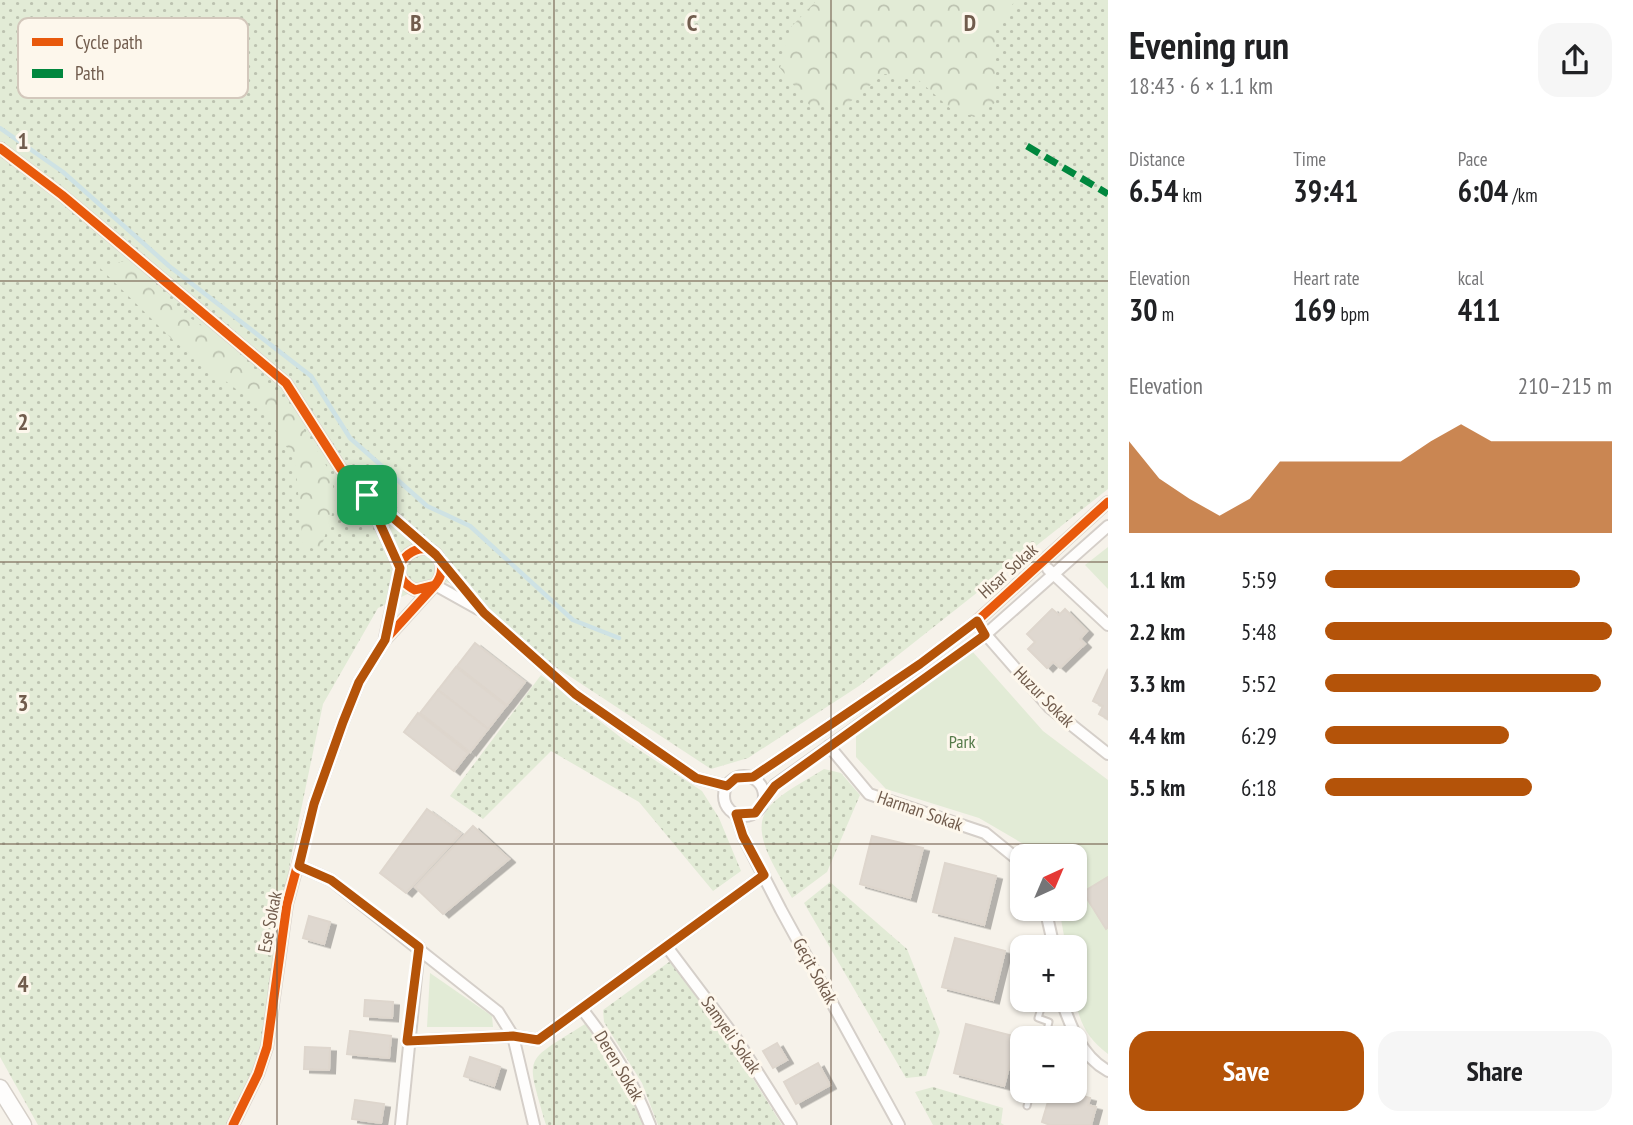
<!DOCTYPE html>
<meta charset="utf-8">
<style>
:root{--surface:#fff;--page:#f6f6f6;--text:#202124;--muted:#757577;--accent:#b45309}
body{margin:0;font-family:"PT Sans Narrow",sans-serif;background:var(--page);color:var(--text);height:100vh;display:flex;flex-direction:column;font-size:26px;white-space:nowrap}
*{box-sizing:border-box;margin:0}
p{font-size:23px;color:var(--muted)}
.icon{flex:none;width:38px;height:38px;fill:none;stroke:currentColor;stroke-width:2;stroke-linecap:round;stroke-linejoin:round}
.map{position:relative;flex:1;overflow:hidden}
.drawer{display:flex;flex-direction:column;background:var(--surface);width:525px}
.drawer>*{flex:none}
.needle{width:46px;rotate:44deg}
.buttons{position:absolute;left:1010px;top:844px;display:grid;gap:14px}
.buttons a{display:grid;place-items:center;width:77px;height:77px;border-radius:14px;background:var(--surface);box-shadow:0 2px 5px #0004;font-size:35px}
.pin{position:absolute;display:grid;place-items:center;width:60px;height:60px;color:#fff;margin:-30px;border-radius:14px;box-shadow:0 4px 10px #0006}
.round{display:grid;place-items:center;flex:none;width:74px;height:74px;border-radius:21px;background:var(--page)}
.overview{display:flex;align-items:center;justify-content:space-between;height:119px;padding:0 21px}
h1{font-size:38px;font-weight:600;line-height:52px}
.stats{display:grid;grid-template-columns:repeat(3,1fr);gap:10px;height:119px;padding:7px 21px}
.stats div{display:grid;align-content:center}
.stats b{font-size:30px;font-weight:600}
.stats small{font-size:19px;font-weight:400}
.stats p{font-size:19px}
.chart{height:196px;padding:14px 21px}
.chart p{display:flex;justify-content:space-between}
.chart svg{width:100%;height:126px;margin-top:7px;fill:var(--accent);opacity:.7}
.primary-button{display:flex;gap:14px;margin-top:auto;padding:14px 21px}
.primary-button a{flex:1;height:80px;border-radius:21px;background:var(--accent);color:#fff;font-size:28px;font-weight:600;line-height:80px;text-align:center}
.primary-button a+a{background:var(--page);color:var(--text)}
ul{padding:0 21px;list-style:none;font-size:23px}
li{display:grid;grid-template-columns:112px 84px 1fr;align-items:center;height:52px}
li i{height:18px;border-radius:9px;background:var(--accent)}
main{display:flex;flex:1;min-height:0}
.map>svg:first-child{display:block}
.grass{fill:url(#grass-dots)}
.forest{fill:url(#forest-crowns)}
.park{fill:#e2ebd6}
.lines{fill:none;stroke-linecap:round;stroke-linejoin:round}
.stream{stroke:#cee2e4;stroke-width:4.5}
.building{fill:#dfd8d0;stroke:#ded6cd;stroke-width:2;filter:url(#shadow)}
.service-casing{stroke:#d5cfc9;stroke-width:9}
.minor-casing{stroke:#d5cfc9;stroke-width:14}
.secondary-casing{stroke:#d5cfc8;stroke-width:19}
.service{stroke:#fefdfc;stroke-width:5}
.minor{stroke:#fefdfc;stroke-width:10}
.secondary{stroke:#fefdfc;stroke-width:16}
.quiet{stroke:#00873e;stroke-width:7;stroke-dasharray:14 7;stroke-linecap:butt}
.cycleway-casing{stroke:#fdf7ec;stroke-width:13}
.cycleway{stroke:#e8590c;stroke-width:9}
.route-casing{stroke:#fff;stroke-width:14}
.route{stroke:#b45309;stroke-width:9}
.grid{fill:none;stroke:#715c4d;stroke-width:2;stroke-opacity:0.55}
.labels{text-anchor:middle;stroke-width:6;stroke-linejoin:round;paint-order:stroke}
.street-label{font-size:18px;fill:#715c4d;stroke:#fdf7ec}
.park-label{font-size:18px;fill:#567b4a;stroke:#fdf7ec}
.key{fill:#fdf7ec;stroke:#d3c8bc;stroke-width:2}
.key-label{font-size:19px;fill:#715c4d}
.grid-label{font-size:23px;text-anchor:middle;font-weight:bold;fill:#715c4d;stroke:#fdf7ec;stroke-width:6;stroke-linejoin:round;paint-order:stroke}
</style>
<main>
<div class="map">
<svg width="1108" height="1125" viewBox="0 0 1108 1125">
<defs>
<pattern id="grass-dots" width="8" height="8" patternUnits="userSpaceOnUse" patternTransform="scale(1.75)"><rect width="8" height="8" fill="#e2ebd6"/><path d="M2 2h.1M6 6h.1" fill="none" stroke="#bcc2b0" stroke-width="1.8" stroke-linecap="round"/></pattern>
<pattern id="forest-crowns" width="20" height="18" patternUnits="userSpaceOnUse" patternTransform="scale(1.75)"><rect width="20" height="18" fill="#e2ebd6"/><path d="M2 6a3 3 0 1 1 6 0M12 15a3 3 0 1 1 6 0" fill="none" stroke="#bcc2b0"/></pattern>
<filter id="shadow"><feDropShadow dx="6" dy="3.5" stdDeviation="0" flood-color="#0004"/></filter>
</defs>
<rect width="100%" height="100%" fill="#f6f2ea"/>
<!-- grass -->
<g class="grass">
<polygon points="0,0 1108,0 1108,489 859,686 748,758 711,769 551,664 454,583 433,582 378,608 323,704 290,863 266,1037 256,1073 230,1125 38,1125 0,1057"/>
<polygon points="541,675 624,740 702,791 719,818 741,871 713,891 639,802 551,751 483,819 450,796"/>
<path d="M824 769 841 773 860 795 827 872 792 898C780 874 747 832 769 807 782 792 807 780 824 769Z"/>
<polygon points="830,882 907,949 940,1032 926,1076 906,1078 804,903"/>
<polygon points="669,962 675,965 730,1042 782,1125 658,1125 642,1083 604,1022 603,1010"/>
<path d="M585 1024C613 1055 630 1087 645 1125H546C526 1053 522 1064 585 1024Z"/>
<polygon points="933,1087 1003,1108 1001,1123 1004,1125 933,1125 915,1092"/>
</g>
<!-- forest -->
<g class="forest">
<polygon points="817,0 1016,0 996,25 996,102 974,117 952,110 915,77 884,74 845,106 811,107 780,68 790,28"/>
<polygon points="124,261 159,296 223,341 295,415 332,475 335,505 320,551 303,545 295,460 262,409 175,342 100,268"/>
</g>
<!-- park -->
<g class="park">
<polygon points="1108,547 1108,589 1085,565"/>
<path d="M972 651 1043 731 1108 780V1054C1069 1025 1075 990 1074 947H1066L1059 908H1074V856H1036L1032 849 979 818 886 789 856 757V735Z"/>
<polygon points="430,973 492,1016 493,1027 427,1027"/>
</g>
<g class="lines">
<!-- stream -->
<polyline class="stream" points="0,128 63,172 169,266 311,376 350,438 427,506 470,526 573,620 619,638"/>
</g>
<!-- building -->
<g class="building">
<polygon points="1052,609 1059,615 1065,609 1087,631 1080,639 1085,644 1060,668 1053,662 1047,668 1028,649 1035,642 1027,634"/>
<polygon points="475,643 525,682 507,705 457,666"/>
<polygon points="456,667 506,706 488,729 438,690"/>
<polygon points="1108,669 1108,719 1099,714 1103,706 1093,701"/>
<polygon points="438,690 488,729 470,752 420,713"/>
<polygon points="418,713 468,753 454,771 404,732"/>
<polygon points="427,809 461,834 406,893 380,873"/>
<polygon points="473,826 509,859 443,914 415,887"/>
<polygon points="872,836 923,848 910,898 860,884"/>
<polygon points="945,863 996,876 984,925 933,912"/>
<polygon points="1108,877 1108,927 1106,929 1083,892"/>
<polygon points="309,916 330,922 324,944 303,938"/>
<polygon points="955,938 1005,951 993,1000 942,987"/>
<polygon points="365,1000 393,1002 392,1018 364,1016"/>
<polygon points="966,1024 1017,1037 1004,1086 954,1073"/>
<polygon points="350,1031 391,1036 389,1058 347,1054"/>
<polygon points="777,1043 787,1060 773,1068 763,1051"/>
<polygon points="305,1047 330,1048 329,1070 304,1069"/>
<polygon points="470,1057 500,1067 494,1086 464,1076"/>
<polygon points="818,1063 830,1085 796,1104 784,1082"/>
<polygon points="1059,1090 1090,1098 1088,1105 1096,1107 1091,1125 1050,1125 1042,1122 1050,1095 1058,1097"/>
<polygon points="355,1100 384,1104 381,1123 352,1119"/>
</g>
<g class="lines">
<defs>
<g id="service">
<polyline points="1044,999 1038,1018 1049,1022 1045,1038"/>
<polyline points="1027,1106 1031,1090"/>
</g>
<g id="minor">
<polyline points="0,148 62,195 286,383 341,469 429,550"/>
<polyline points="369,501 400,568 385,638"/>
<polyline points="441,562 484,613 575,694 696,778 727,786"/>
<polyline points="1048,569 1108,625"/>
<polyline points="435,585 478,609"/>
<polyline points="981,629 1049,707 1108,754"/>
<polyline points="829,746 869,794 985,833 1022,863"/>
<circle cx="744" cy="796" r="20"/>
<polyline points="753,777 920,664 977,621 1108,502"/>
<polyline points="764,801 775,785 985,635 1108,526"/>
<polyline points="736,814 743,836 781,910 899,1125"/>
<polyline points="299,866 331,880 498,1012 513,1036 534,1125"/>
<polyline points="1045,908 1054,947"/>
<polyline points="667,947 737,1040 791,1125"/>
<path d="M1061 999C1071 1027 1081 1056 1108 1071"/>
<path d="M582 1009C611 1046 633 1081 650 1125"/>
<polyline points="407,1041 513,1036 538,1040 764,875"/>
<path d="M233 1125 258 1074 267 1047 287 904 314 804 343 722 359 682 385 640 435 585C440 579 443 573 441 564 431 526 372 568 415 590L435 585"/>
<polyline points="401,1125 419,947"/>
</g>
<polyline id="secondary" points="0,1088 23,1125"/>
</defs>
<!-- service casing -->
<use href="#service" class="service-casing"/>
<!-- minor casing -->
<use href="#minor" class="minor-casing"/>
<!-- secondary casing -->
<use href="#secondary" class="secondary-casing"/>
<!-- service -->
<use href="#service" class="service"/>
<!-- minor -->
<use href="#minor" class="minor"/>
<!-- secondary -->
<use href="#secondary" class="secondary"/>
<!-- quiet -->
<polyline class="quiet" points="1027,146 1108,194"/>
<defs>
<g id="cycleway">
<polyline points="0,148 62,195 286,383 341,469 431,552"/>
<polyline points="753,777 920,664 977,621 1108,502"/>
<polyline points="407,1041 513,1036 538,1040 764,875"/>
<path d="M233 1125 258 1074 267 1047 287 904 314 804 343 722 359 682 385 640 435 585C440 579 443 573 441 564 431 526 372 568 415 590L435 585"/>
</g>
</defs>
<!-- cycleway casing -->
<use href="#cycleway" class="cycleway-casing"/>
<!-- cycleway -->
<use href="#cycleway" class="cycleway"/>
</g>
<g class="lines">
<defs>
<polygon id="route" points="367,495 436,555 484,613 575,694 696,778 727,786 736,778 753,777 920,664 977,621 985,635 775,786 755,813 736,814 743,836 764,875 538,1040 513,1036 407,1041 419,947 331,880 299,866 314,804 343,722 359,682 385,640 400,568"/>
</defs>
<!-- route casing -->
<use href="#route" class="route-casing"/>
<!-- route -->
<use href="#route" class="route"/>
</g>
<!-- grid -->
<path class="grid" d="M277 0V1125M554 0V1125M831 0V1125M0 281H1108M0 562H1108M0 844H1108"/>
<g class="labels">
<!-- street labels -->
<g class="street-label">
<text transform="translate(1008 571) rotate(-42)" y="6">Hisar Sokak</text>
<text transform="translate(1044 697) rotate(45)" y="6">Huzur Sokak</text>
<text transform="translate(920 811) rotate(19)" y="6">Harman Sokak</text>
<text transform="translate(270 922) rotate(-79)" y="6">Ese Sokak</text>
<text transform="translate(815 971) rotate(61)" y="6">Geçit Sokak</text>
<text transform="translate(731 1035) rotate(55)" y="6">Samyeli Sokak</text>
<text transform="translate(619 1066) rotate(59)" y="6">Deren Sokak</text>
</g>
<!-- park labels -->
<g class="park-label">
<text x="962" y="748">Park</text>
</g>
</g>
<!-- legend -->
<rect x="18" y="18" width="230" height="80" rx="10" class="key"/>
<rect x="32" y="38" width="31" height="8" fill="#e8590c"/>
<rect x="32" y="69" width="31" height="9" fill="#00873e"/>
<g class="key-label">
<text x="75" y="49">Cycle path</text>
<text x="75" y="80">Path</text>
</g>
<g class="grid-label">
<text x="416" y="31">B</text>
<text x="692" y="31">C</text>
<text x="970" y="31">D</text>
<text x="23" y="149">1</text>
<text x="23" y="430">2</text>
<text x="23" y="711">3</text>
<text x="23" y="992">4</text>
</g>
</svg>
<div class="buttons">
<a><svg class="needle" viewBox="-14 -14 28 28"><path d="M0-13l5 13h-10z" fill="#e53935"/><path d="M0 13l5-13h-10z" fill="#757577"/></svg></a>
<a>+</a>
<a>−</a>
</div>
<div class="pin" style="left:367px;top:495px;background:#1e9e55"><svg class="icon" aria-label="arrive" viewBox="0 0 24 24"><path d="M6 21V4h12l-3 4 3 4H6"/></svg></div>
</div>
<section class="drawer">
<div class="overview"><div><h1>Evening run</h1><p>18:43 · 6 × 1.1 km</p></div><a class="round"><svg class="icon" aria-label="share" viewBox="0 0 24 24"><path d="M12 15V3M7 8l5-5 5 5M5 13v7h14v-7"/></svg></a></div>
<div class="stats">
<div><p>Distance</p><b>6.54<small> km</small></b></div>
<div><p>Time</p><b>39:41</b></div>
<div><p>Pace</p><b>6:04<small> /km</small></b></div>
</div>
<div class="stats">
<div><p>Elevation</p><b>30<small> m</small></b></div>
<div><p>Heart rate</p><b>169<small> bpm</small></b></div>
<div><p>kcal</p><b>411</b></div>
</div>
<div class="chart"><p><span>Elevation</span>210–215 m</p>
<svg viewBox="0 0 160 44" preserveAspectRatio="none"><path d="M0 44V12L10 25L20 32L30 38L40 32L50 19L60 19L70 19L80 19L90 19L100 12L110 6L120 12L130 12L140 12L150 12L160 12V44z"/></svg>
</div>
<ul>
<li><b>1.1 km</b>5:59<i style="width:89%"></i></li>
<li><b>2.2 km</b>5:48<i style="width:100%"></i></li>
<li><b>3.3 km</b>5:52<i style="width:96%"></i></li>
<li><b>4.4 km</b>6:29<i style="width:64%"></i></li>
<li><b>5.5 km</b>6:18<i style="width:72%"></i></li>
</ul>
<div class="primary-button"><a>Save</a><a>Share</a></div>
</section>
</main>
